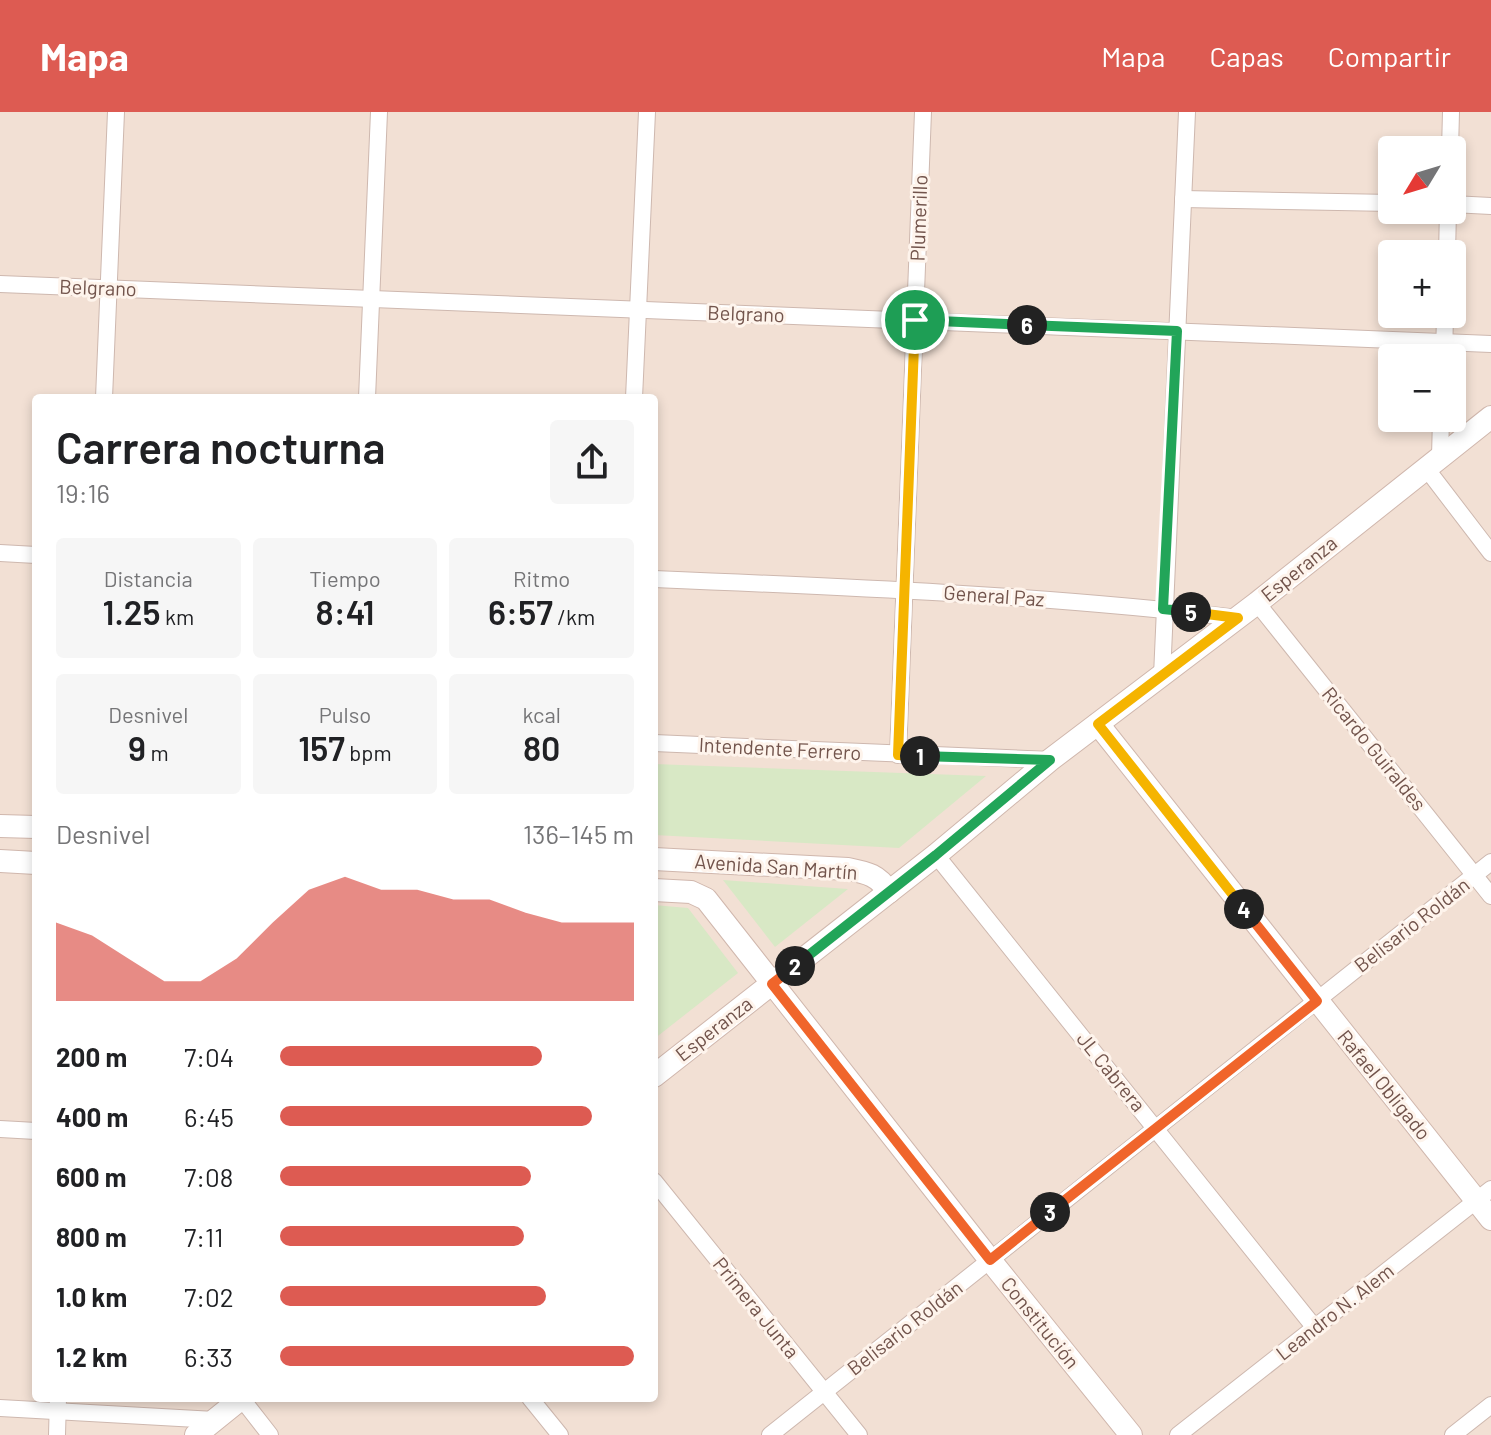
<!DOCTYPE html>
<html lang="es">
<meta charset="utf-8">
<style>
:root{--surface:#fff;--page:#f6f6f6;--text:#202124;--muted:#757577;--accent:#dd5b52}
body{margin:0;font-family:Barlow,sans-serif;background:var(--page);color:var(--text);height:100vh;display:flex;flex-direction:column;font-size:30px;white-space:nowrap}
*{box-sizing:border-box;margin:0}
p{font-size:26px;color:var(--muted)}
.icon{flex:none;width:44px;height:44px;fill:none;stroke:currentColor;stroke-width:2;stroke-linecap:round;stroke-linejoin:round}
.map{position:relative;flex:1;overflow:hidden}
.side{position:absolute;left:32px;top:282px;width:626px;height:1008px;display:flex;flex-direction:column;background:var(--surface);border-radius:8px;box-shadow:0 4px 12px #0003}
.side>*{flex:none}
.needle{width:52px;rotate:232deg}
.controls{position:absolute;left:1378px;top:24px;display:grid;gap:16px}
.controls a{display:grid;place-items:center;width:88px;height:88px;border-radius:8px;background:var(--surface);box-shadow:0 4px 12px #0003;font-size:40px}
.pin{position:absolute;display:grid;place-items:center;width:68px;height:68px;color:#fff;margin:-34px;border:4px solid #fff;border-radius:50%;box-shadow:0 2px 8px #0007}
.km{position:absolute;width:40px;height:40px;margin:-20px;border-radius:50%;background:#222;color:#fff;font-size:22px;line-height:40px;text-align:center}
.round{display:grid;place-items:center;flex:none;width:84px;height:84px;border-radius:8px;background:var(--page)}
.overview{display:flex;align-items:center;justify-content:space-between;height:136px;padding:0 24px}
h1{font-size:44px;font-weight:600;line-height:60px}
.metrics{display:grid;grid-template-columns:repeat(3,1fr);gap:12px;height:136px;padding:8px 24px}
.metrics div{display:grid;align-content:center;border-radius:8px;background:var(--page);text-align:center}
.metrics b{font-size:34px;font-weight:600}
.metrics small{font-size:22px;font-weight:400}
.metrics p{font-size:22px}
.chart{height:224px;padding:16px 24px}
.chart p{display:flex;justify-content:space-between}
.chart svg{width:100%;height:144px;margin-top:8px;fill:var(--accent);opacity:.7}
ul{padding:0 24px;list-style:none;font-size:26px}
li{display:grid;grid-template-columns:128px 96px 1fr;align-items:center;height:60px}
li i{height:20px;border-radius:10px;background:var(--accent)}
header{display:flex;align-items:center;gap:48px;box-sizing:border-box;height:112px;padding:0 40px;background:var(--accent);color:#fff}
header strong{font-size:38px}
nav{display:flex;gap:44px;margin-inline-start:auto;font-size:28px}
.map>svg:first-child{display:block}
.residential{fill:#f2e0d4;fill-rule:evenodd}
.green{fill:#d8e8c5}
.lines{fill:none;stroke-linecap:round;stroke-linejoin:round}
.minor-casing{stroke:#ceb8af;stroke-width:18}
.secondary-casing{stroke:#d0b7ad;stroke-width:24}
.minor{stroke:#fff;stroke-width:16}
.secondary{stroke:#fff;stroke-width:22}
.split-1-casing{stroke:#fff;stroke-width:16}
.split-2-casing{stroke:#fff;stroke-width:16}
.split-3-casing{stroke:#fff;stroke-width:16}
.split-4-casing{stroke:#fff;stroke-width:16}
.split-5-casing{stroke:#fff;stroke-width:16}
.split-6-casing{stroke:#fff;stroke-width:16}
.split-7-casing{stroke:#fff;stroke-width:16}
.split-1{stroke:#f5b400;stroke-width:10}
.split-2{stroke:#22a559;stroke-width:10}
.split-3{stroke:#f0652b;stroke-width:10}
.split-4{stroke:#f0652b;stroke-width:10}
.split-5{stroke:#f5b400;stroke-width:10}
.split-6{stroke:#22a559;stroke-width:10}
.split-7{stroke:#22a559;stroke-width:10}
.labels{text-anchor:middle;stroke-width:6;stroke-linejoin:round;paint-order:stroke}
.street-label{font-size:20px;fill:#72544c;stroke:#fef4ec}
</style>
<header>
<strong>Mapa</strong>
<nav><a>Mapa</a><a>Capas</a><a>Compartir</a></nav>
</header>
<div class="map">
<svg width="1491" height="1323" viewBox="0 0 1491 1323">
<rect width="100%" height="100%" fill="#fbefe6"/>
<!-- residential -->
<path class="residential" d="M0 0H1491V1323H0ZM1392 38H1452V98H1392ZM1392 142H1452V202H1392ZM1392 246H1452V306H1392ZM36 286H654V1286H36Z"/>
<!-- green -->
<g class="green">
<polygon points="654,653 654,652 986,664 899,736 654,723"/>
<polygon points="723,768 848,777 775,835"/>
<polygon points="654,793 688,796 738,861 654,927"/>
</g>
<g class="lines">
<defs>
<g id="minor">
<polyline points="1450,38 1451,0"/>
<polyline points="1183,87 1392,91"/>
<polyline points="1452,92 1491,94"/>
<polyline points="1447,142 1448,98"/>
<polyline points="0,172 1491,232"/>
<polyline points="1444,246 1445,202"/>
<polyline points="104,286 116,0"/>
<polyline points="367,286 379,0"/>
<polyline points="634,286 647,0"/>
<polyline points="1440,345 1441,306"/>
<polyline points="1426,356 1491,441"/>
<polyline points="0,441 36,443"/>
<path d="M654 467C849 475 1044 483 1238 506"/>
<polyline points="1257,491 1491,784"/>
<polyline points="1162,564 1187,0"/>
<polyline points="654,631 1050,648"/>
<polyline points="898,643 923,0"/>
<polyline points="936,743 1315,1216"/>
<polyline points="0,1017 36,1019"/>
<polyline points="654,1069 859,1323"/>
<polyline points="530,1286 560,1323"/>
<polyline points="242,1287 270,1323"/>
<polyline points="0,1296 215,1308"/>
<polyline points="57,1323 58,1286"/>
<polyline points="770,1323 1491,750"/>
<polyline points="1178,1323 1491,1077"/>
<polyline points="1453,1323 1491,1293"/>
</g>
<g id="secondary">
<polyline points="1098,612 1491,1107"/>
<polyline points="0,714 36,715"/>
<path d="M654 747 848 757C868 761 878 763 889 780"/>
<polyline points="0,749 36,751"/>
<polyline points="654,778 691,780 706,787 990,1148 1131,1323"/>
<polyline points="654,964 936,743 1050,648 1257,491 1491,305"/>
<polyline points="196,1323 242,1286"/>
</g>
</defs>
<!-- minor casing -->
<use href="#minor" class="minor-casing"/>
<!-- secondary casing -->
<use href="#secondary" class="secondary-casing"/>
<!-- minor -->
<use href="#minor" class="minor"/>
<!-- secondary -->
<use href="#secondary" class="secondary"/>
</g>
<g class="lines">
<defs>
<polyline id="split-1" points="915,208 898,643 920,644"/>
<polyline id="split-2" points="795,854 936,743 1050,648 920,644"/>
<polyline id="split-3" points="795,854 772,872 990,1148 1050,1100"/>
<polyline id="split-4" points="1050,1100 1317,889 1244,797"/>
<polyline id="split-5" points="1191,500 1238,506 1098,612 1244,797"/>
<polyline id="split-6" points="1027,213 1177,219 1163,497 1191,500"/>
<polyline id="split-7" points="915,208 1027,213"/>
</defs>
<!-- split-1 casing -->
<use href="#split-1" class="split-1-casing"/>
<!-- split-2 casing -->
<use href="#split-2" class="split-2-casing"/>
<!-- split-3 casing -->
<use href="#split-3" class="split-3-casing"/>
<!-- split-4 casing -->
<use href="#split-4" class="split-4-casing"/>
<!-- split-5 casing -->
<use href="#split-5" class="split-5-casing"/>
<!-- split-6 casing -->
<use href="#split-6" class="split-6-casing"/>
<!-- split-7 casing -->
<use href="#split-7" class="split-7-casing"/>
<!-- split-1 -->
<use href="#split-1" class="split-1"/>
<!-- split-2 -->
<use href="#split-2" class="split-2"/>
<!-- split-3 -->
<use href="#split-3" class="split-3"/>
<!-- split-4 -->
<use href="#split-4" class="split-4"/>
<!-- split-5 -->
<use href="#split-5" class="split-5"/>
<!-- split-6 -->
<use href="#split-6" class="split-6"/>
<!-- split-7 -->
<use href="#split-7" class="split-7"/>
</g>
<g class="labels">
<!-- street labels -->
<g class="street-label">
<text transform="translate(919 106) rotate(-88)" y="7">Plumerillo</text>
<text transform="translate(98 176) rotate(2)" y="7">Belgrano</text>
<text transform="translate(746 202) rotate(2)" y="7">Belgrano</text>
<text transform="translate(1299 457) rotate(-39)" y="7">Esperanza</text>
<text transform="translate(994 484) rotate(4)" y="7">General Paz</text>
<text transform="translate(780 637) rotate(3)" y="7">Intendente Ferrero</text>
<text transform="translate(1374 637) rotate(51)" y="7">Ricardo Guiraldes</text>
<text transform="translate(776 755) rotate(4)" y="7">Avenida San Martín</text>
<text transform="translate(1412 813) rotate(-38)" y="7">Belisario Roldán</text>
<text transform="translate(714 917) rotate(-38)" y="7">Esperanza</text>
<text transform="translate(1111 960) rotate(51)" y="7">JL Cabrera</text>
<text transform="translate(1384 973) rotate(51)" y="7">Rafael Obligado</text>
<text transform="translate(756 1196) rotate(51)" y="7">Primera Junta</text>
<text transform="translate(1335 1200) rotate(-38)" y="7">Leandro N. Alem</text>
<text transform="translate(1040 1211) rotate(51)" y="7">Constitución</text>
<text transform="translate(905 1216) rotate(-38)" y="7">Belisario Roldán</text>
</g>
</g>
</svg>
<div class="controls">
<a><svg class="needle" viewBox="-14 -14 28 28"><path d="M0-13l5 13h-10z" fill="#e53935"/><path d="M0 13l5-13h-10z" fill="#757577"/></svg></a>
<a>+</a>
<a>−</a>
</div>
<div class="pin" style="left:915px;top:208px;background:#1e9e55"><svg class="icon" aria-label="arrive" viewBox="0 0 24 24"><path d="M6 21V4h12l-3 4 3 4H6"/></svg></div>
<b class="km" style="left:920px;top:644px">1</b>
<b class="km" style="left:795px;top:854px">2</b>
<b class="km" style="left:1050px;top:1100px">3</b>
<b class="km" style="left:1244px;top:797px">4</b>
<b class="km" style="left:1191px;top:500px">5</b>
<b class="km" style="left:1027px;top:213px">6</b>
<section class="side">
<div class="overview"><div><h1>Carrera nocturna</h1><p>19:16</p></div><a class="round"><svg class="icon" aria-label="share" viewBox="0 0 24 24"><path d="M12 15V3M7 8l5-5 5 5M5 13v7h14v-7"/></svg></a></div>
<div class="metrics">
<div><p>Distancia</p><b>1.25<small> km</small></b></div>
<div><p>Tiempo</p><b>8:41</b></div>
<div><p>Ritmo</p><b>6:57<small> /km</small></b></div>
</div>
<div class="metrics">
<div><p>Desnivel</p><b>9<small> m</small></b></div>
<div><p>Pulso</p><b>157<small> bpm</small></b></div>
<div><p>kcal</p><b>80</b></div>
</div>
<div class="chart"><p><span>Desnivel</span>136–145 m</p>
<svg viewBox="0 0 160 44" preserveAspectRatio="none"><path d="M0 44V20L10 24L20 31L30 38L40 38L50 31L60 20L70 10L80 6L90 10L100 10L110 13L120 13L130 17L140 20L150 20L160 20V44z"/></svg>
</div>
<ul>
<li><b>200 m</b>7:04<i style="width:74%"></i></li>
<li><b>400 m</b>6:45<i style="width:88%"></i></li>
<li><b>600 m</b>7:08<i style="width:71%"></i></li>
<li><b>800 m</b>7:11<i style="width:69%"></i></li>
<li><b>1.0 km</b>7:02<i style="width:75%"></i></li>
<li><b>1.2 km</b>6:33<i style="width:100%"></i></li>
</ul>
</section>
</div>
